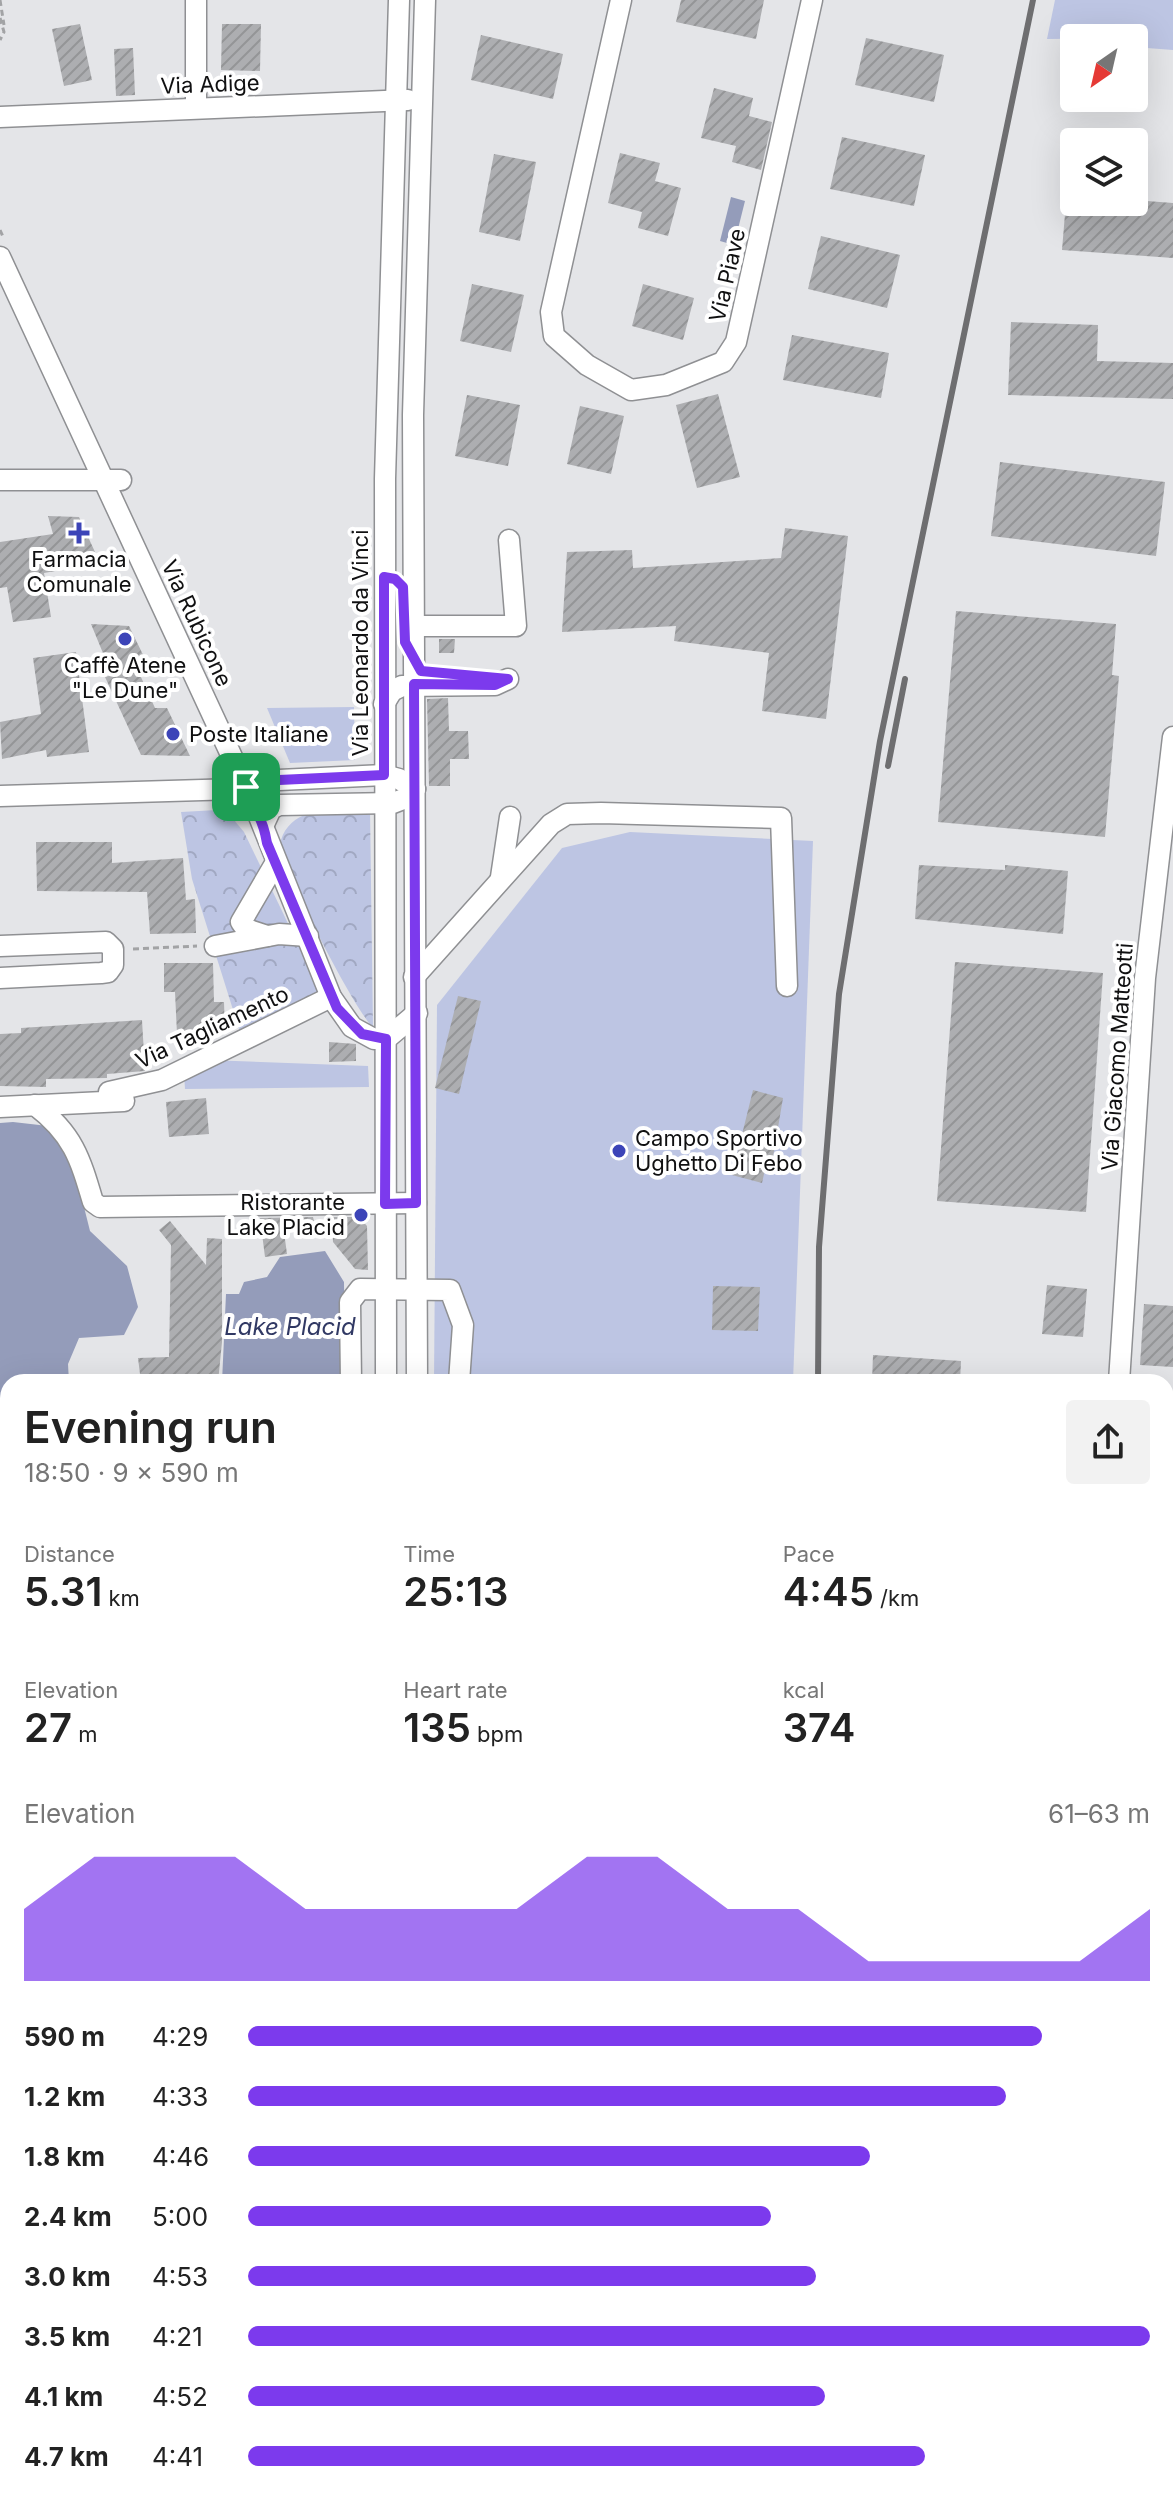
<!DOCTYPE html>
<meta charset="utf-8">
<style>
:root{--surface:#fff;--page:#f2f2f2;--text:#222;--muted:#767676;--accent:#7c3aed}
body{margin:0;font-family:Inter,sans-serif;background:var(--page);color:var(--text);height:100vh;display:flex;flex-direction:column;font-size:30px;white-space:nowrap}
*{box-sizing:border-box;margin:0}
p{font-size:26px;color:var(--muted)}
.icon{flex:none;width:44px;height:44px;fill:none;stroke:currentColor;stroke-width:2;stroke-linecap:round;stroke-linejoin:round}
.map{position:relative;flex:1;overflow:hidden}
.drawer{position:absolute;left:0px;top:1374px;width:1174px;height:1128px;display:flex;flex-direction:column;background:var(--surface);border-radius:24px 24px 0 0;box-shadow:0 8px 32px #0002}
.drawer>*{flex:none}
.needle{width:52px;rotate:214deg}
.tools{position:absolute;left:1060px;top:24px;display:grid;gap:16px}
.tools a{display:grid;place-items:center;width:88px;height:88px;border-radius:8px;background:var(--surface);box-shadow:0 8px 32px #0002;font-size:40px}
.pin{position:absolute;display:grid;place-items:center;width:68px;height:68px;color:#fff;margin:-34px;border-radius:16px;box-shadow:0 4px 12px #0006}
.round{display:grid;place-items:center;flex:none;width:84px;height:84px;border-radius:8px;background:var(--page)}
.headline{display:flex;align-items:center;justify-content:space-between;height:136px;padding:0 24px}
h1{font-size:44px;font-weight:600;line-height:60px}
.stats{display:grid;grid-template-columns:repeat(3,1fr);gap:12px;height:136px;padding:8px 24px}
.stats div{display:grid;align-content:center}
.stats b{font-size:40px;font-weight:600}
.stats small{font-size:22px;font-weight:400}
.stats p{font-size:22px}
.chart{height:224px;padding:16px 24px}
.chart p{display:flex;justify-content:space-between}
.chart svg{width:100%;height:144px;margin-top:8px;fill:var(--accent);opacity:.7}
ul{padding:0 24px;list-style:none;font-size:26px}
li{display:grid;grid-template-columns:128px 96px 1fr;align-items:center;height:60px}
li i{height:20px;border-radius:10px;background:var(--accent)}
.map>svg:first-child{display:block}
.grass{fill:#bdc5e3}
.park{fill:url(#park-crowns)}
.water{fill:#949cba}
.building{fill:url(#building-hatch)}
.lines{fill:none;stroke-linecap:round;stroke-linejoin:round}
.minor-casing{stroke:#8f9093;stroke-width:23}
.path{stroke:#a2a3a5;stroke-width:3;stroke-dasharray:6 4;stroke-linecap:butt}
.minor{stroke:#fff;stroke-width:20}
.rail{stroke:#6e6e70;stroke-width:6}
.route-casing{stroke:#fff;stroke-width:16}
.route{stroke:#7c3aed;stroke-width:10}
.poi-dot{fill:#3c44b8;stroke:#fff;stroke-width:3}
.labels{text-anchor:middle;stroke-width:8;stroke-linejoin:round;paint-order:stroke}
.street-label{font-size:22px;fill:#101011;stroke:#fff}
.poi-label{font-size:22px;fill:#101011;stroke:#fff}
.water-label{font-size:24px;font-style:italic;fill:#313964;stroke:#fff}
</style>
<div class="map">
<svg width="1173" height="2502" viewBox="0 0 1173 2502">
<defs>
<pattern id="park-crowns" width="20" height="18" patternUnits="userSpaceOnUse" patternTransform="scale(2)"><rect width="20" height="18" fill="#bdc5e3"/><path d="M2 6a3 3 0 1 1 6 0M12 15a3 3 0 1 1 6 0" fill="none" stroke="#a1a8c2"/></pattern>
<pattern id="building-hatch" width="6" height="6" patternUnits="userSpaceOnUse" patternTransform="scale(2)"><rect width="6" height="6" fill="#adaeb1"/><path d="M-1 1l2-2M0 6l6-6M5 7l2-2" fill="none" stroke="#949597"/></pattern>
</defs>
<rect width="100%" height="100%" fill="#e4e5e8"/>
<!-- grass -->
<g class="grass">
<polygon points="1055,0 1173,0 1173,50 1134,47 1134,38 1047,39"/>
<polygon points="354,707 355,760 290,763 267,708"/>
<polygon points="630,832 813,841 793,1382 434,1382 437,1005 562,848"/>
<polygon points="207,1060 368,1066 369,1087 185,1089 184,1073"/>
</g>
<!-- park -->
<g class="park">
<path d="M370 809 373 1028C351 1003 282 871 281 840 293 803 340 810 370 809Z"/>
<polygon points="217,810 228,813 244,832 321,992 240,1032 192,879 181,812"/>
</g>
<!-- water -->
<g class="water">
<polygon points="731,197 745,201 734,245 720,241"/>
<polygon points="13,1122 48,1126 71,1155 90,1231 127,1266 138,1307 124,1335 79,1338 68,1364 69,1382 8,1382 8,1543 0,1542 0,1123"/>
<polygon points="325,1251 344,1282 345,1382 222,1382 226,1294 239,1294 244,1282 267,1277 280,1257"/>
</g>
<!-- building -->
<g class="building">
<polygon points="681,0 764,0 756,39 676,22"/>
<polygon points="80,24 92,80 64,86 52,29"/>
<polygon points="222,24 261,24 260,71 221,70"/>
<polygon points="481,35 563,54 553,99 471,80"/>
<polygon points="866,38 944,55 934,102 855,85"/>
<polygon points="133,48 135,95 116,96 114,49"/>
<polygon points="714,88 753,98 749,116 772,122 761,170 732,162 736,146 701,138"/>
<polygon points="842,137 925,155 914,206 830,189"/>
<polygon points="620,153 660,163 655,181 681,188 668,236 638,228 642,212 608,203"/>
<polygon points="494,154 536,162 520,241 479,232"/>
<polygon points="1134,200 1173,203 1173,258 1062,250 1066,202"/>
<polygon points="821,236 900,255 887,308 808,289"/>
<polygon points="472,284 524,295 511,352 460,341"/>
<polygon points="643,284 694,298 683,340 632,326"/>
<polygon points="1011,322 1098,325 1097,361 1173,363 1173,399 1008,395"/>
<polygon points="792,335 889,353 881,398 783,380"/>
<polygon points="718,394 740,477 697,488 676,405"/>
<polygon points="467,395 520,405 508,466 455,456"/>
<polygon points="580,406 624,416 611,474 567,464"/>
<polygon points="1000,462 1165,482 1156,556 991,536"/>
<polygon points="48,516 79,517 100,563 44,573 51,617 13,622 7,587 0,588 0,542 53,534"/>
<polygon points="785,528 848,536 826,719 762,711 769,653 674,641 676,626 562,632 567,552 632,550 633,568 781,558"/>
<polygon points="956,611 1116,624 1112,675 1119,676 1105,837 938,822"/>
<polygon points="91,624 129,626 149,667 136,666 155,708 167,708 190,756 141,755 105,677 112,675"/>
<polygon points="439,639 455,639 454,653 439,653"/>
<polygon points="76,652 89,752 47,757 46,750 2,759 0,722 41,714 33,658"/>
<polygon points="448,698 449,731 468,731 469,759 450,759 450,786 429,786 427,699"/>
<polygon points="36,842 112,842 112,863 183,858 186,900 195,899 196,933 150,934 147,892 37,891"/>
<polygon points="919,865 1005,870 1005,865 1068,871 1063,934 915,919"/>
<polygon points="955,962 1103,973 1086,1212 937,1201"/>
<polygon points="164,963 213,963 214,1002 224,1002 225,1033 177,1034 175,992 164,992"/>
<polygon points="458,996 481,1001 459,1094 435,1088"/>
<polygon points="142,1020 145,1071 107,1074 107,1078 46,1079 46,1087 0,1086 0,1034 21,1033 21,1028"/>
<polygon points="329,1042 356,1044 356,1061 329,1062"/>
<polygon points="753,1090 783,1098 773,1157 768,1156 762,1183 732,1175"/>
<polygon points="206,1098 209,1134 169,1137 166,1102"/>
<polygon points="313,1217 315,1225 284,1232 287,1254 265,1257 260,1218"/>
<polygon points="332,1217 359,1217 367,1226 368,1270 355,1269 333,1242"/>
<polygon points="170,1221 206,1265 207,1238 222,1239 222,1342 218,1382 141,1382 138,1358 169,1357 171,1245 159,1230"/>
<polygon points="1047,1285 1087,1289 1083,1337 1042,1334"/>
<polygon points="713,1286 760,1287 758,1331 712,1330"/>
<polygon points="1144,1304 1173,1306 1173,1367 1140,1365"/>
<polygon points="873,1355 961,1361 960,1382 872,1382"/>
</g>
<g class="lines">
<defs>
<g id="minor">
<polyline points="621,0 551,312 554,336 587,365 631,390 666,385 723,362 736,342 812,0"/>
<polyline points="196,107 196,0"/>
<polyline points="0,117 408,100"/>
<polyline points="0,257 246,787"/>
<polyline points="0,480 121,480"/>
<polyline points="414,626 516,626 509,540"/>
<polyline points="384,704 392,691 402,686 495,685 508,679"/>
<polyline points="236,789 256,809 331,997 352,1027 374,1039 386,1039 417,1013"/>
<polyline points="0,796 236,789 279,780 384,775 399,779 415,789"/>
<polyline points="264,824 271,809 279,805 393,803 406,798 415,789"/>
<polyline points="501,877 510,817"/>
<polyline points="267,936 246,929 241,922 276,862"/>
<polyline points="0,946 106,942 113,949 113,965 108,972 101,973 0,978"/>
<polyline points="215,946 279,934 308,936"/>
<polyline points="414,977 551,824 567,814 601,813 781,818 787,986"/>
<polyline points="109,1092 162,1080 331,997"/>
<path d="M35 1105C73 1134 80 1158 93 1202L100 1207 416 1203"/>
<polyline points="0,1107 124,1101"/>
<polyline points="351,1382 350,1302 360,1289 450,1290 463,1325 459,1382"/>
<polyline points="386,1382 385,479 399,0"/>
<polyline points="417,1382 413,415 425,0"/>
<polyline points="1119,1382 1145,978 1173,737"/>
<polyline points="0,1560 8,1561"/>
<polyline points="1166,1566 1173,1566"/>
<polyline points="1166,1870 1173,1871"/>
<polyline points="1166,1982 1173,1982"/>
<polyline points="1166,2028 1173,2028"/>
<polyline points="1166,2218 1173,2219"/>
<polyline points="1166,2478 1173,2478"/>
<polyline points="265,2494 265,2502"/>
<polyline points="414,2494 414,2502"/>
<polyline points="575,2494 575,2502"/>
<polyline points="631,2494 710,2502"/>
<polyline points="57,2502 68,2494"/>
<polyline points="474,2502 475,2494"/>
<polyline points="934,2502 934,2494"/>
<polyline points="1106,2502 1106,2494"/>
</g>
</defs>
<!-- minor casing -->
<use href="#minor" class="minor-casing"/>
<!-- path -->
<g class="path">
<polyline points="0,0 4,25"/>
<polyline points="0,18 4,32 0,40"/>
<polyline points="0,230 4,239"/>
<polyline points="133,949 197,946"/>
<polyline points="0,1734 8,1734"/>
</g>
<!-- minor -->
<use href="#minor" class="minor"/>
<!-- rail -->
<g class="rail">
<polyline points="888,766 905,679"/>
<polyline points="818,1382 819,1247 839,994 880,741 1033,0"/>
<polyline points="811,2494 811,2502"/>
<polyline points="825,2494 825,2502"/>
</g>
</g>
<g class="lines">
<defs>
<path id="route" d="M384 577 395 579 403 587 405 642 421 671 508 679 495 685 414 684 416 1203 385 1204 386 1039 362 1034 337 1008 267 843C263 819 255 805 236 789L279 780 384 775Z"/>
</defs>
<!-- route casing -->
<use href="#route" class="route-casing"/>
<!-- route -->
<use href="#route" class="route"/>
</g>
<!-- markers -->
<g class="poi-dot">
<path d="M75 521h8v8h8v8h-8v8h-8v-8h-8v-8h8z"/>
<circle cx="125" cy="639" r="8"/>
<circle cx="173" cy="734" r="8"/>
<circle cx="619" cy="1151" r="8"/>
<circle cx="361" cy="1215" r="8"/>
</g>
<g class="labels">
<!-- street labels -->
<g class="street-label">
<text transform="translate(210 84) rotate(-2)" y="8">Via Adige</text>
<text transform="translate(727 275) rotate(-77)" y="8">Via Piave</text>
<text transform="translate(197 623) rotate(65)" y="8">Via Rubicone</text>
<text transform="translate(360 643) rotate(-90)" y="8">Via Leonardo da Vinci</text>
<text transform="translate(212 1027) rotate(-25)" y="8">Via Tagliamento</text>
<text transform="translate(1117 1057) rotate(-86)" y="8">Via Giacomo Matteotti</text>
</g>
<!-- poi labels -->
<g class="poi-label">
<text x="79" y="567">Farmacia<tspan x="79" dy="25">Comunale</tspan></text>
<text x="125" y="673">Caffè Atene<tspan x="125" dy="25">"Le Dune"</tspan></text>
<text x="189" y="742" text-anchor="start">Poste Italiane</text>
<text x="635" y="1146" text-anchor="start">Campo Sportivo<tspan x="635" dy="25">Ughetto Di Febo</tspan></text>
<text x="345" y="1210" text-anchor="end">Ristorante<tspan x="345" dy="25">Lake Placid</tspan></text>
</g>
<!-- water labels -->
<g class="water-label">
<text x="290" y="1335">Lake Placid</text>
</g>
</g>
</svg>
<div class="tools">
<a><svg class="needle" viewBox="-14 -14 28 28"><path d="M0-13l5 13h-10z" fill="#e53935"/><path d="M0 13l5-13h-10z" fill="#767676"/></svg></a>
<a><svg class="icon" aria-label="layers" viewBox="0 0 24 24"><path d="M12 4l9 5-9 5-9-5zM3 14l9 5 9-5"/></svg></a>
</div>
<div class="pin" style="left:246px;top:787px;background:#1e9e55"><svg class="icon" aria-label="arrive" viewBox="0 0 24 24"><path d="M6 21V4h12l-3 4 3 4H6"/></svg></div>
<section class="drawer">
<div class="headline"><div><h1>Evening run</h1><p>18:50 · 9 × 590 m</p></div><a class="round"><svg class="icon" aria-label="share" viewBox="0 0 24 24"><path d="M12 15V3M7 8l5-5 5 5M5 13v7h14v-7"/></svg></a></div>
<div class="stats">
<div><p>Distance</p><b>5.31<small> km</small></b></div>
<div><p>Time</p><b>25:13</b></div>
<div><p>Pace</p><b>4:45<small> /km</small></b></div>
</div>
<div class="stats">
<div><p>Elevation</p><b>27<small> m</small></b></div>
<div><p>Heart rate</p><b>135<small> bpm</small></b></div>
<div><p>kcal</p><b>374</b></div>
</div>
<div class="chart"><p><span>Elevation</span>61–63 m</p>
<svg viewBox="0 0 160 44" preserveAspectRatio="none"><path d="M0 44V22L10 6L20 6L30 6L40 22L50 22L60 22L70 22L80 6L90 6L100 22L110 22L120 38L130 38L140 38L150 38L160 22V44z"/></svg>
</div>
<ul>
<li><b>590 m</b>4:29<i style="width:88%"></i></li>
<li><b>1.2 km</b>4:33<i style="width:84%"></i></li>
<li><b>1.8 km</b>4:46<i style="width:69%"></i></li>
<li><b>2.4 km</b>5:00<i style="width:58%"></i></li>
<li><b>3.0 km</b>4:53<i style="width:63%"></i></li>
<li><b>3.5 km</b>4:21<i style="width:100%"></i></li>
<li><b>4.1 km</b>4:52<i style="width:64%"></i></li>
<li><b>4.7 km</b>4:41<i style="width:75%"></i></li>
</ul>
</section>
</div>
